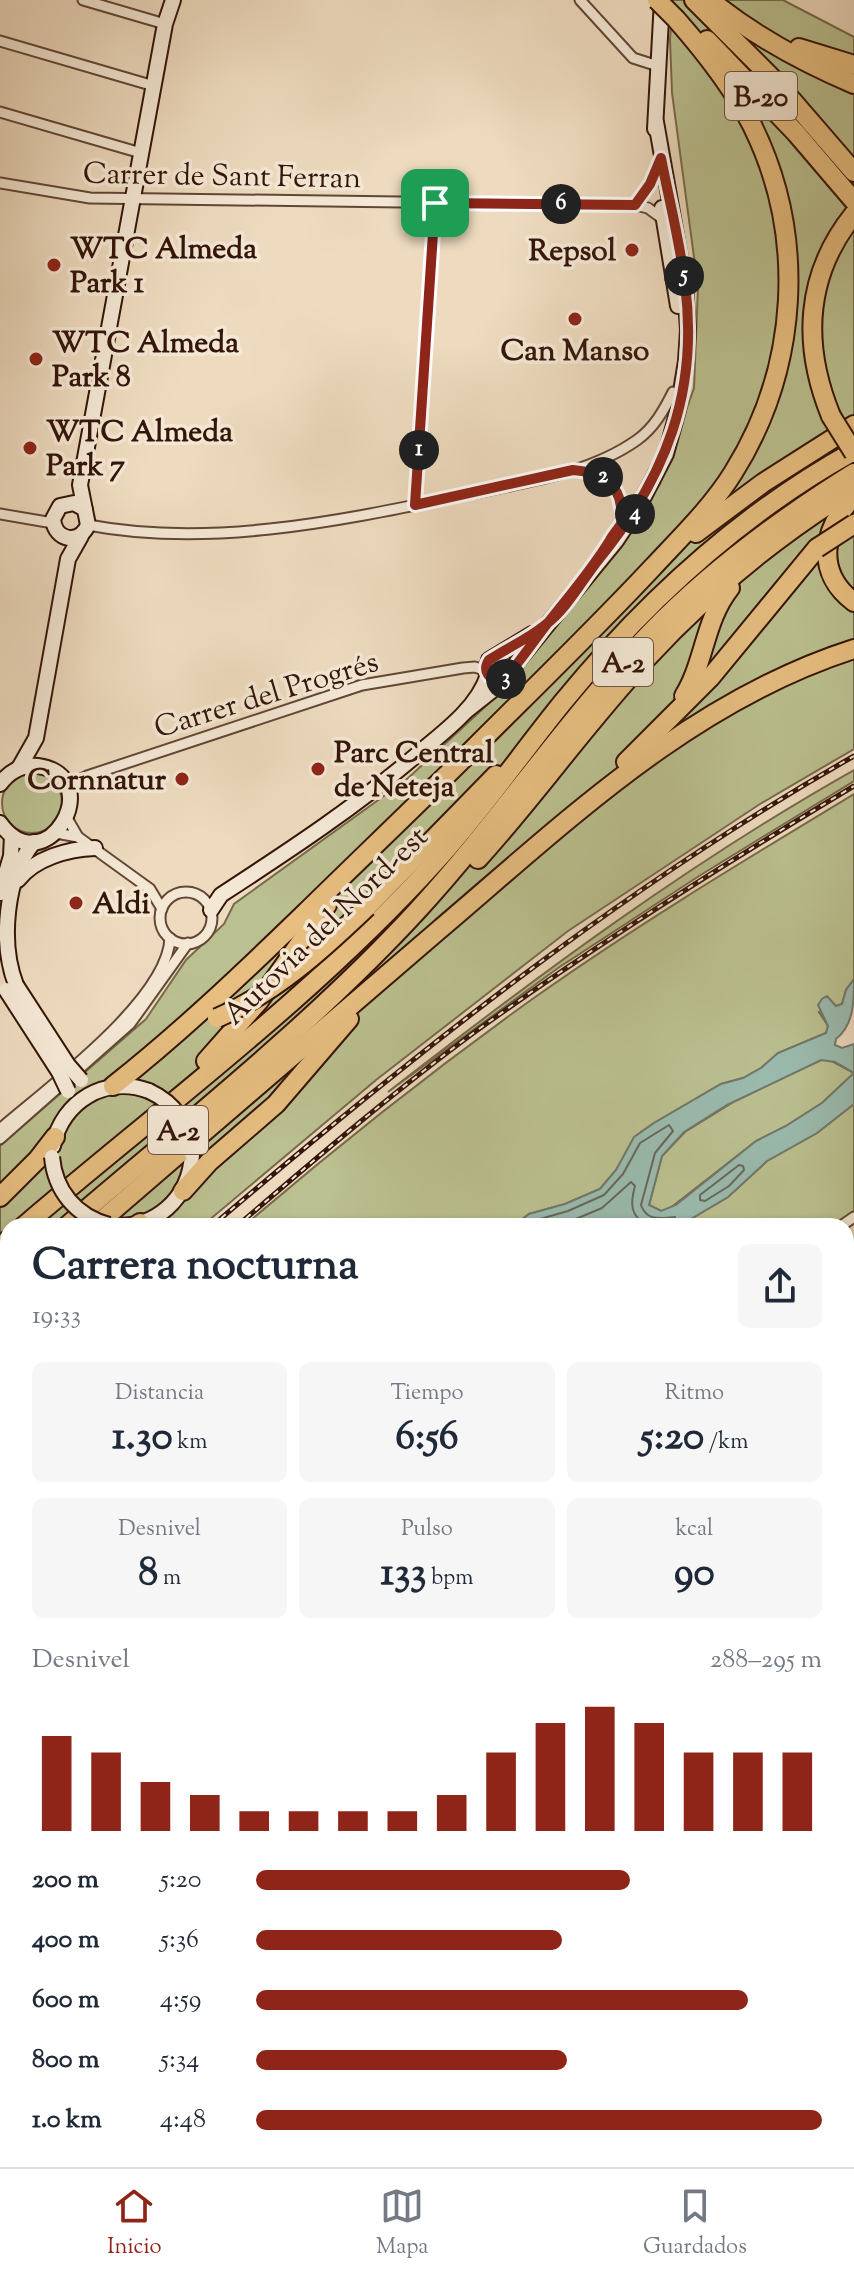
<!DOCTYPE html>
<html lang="es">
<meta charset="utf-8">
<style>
:root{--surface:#fff;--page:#f6f6f7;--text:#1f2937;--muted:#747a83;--line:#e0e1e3;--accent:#8f2418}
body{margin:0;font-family:"Sorts Mill Goudy",serif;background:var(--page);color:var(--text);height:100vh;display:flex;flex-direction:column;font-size:30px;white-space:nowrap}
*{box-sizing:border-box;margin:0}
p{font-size:26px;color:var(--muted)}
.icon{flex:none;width:44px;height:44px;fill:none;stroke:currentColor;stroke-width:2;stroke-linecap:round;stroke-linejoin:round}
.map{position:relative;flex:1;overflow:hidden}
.details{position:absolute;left:0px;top:1218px;width:854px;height:950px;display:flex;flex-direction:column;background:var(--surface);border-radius:24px 24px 0 0;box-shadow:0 2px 6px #0004}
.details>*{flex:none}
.pin{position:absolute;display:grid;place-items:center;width:68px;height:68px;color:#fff;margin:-34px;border-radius:16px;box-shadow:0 4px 12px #0006}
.km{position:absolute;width:40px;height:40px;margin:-20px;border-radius:50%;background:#222;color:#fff;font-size:22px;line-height:40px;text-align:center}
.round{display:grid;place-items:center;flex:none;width:84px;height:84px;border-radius:12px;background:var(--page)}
.summary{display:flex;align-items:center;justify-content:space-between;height:136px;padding:0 32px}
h1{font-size:44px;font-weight:800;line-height:60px}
.stats{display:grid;grid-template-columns:repeat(3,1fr);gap:12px;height:136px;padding:8px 32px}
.stats div{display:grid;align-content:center;border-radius:12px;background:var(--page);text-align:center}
.stats b{font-size:40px;font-weight:800}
.stats small{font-size:22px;font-weight:400}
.stats p{font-size:22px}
.chart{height:224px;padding:16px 32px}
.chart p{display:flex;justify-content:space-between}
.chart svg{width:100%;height:144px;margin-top:8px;stroke:var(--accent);stroke-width:6}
ul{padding:0 32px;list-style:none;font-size:26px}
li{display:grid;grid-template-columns:128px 96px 1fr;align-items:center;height:60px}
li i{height:20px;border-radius:10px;background:var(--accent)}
.dock{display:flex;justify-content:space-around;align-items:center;height:112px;border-top:2px solid var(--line);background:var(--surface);font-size:22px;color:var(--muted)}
.dock a{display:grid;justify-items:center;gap:4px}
.dock .on{color:var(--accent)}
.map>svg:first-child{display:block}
.green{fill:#bbc090;stroke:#786a4c;stroke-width:2}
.water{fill:#9abbae;stroke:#71796c;stroke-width:2}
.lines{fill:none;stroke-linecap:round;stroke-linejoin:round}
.shore{stroke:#67685c;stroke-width:2}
.stream{stroke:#71796c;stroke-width:2}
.street-casing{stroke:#624636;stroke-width:13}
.secondary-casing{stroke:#341509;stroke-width:18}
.highway-casing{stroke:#341509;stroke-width:22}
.street{stroke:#f4e8d5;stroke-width:9}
.secondary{stroke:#f4e8d5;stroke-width:14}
.highway{stroke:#e7be80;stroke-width:18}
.rail-casing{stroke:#341509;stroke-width:5}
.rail{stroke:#f4e8d5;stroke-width:2;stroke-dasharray:6;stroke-linecap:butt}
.secondary-bridge-casing{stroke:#341509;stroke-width:18;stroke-linecap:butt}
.highway-bridge-casing{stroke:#341509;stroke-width:22;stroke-linecap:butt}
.secondary-bridge{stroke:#f4e8d5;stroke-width:14}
.highway-bridge{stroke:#e7be80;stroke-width:18}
.route-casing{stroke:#fff;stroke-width:16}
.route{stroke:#8f2418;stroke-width:10}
.poi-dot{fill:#8f2418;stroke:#f4e8d5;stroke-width:3}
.labels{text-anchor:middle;stroke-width:7;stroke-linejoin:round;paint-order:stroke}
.shield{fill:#f4e8d5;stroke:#6e5446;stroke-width:2}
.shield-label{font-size:28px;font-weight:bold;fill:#341509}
.street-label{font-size:30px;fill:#341509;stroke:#f4e8d5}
.poi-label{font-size:30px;font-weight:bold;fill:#341509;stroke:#f4e8d5;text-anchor:start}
</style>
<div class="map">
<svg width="854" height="2167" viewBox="0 0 854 2167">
<rect width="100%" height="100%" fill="#eedbbf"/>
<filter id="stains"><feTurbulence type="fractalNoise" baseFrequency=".0025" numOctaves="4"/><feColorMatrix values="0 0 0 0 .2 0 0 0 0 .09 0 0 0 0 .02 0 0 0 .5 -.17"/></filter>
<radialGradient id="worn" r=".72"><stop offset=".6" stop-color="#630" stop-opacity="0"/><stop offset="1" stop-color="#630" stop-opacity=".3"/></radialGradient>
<!-- green -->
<g class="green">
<polygon points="673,0 783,0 854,37 854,749 760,804 568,931 376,1080 202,1226 8,1226 8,1389 0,1395 0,1146 146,1019 186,960 224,924 234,904 406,780 502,691 561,619 660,484 694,388 698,287 672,93 670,39"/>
<path d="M854 770V781L699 876 558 968 388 1092C537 976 689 863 854 770Z"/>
<circle cx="32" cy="803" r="30"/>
<path d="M854 794V979L846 990 842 1004 819 1012 828 1026 826 1033 778 1053 761 1068 743 1078 721 1084 654 1123 641 1132 616 1170 600 1189 565 1204 529 1214 514 1226H244C336 1147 432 1071 531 1000 635 926 745 860 854 794Z"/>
<polygon points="828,1059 854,1073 822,1103 786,1126 756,1141 669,1209 661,1211 649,1205 662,1156 685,1132 735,1101 821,1060"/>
<polygon points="854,1104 854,1212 833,1226 679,1226 728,1197 767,1161 817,1133"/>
<polygon points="8,1428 8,1726 0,1727 0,1435"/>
<polygon points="8,1772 8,1890 0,1896 0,1776"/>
</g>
<!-- water -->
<path class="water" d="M854 979C854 1001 854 1025 836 1039L835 1045 842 1048 854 1044V1073L835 1062 821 1060 727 1105 684 1132 662 1156 649 1205 661 1211 676 1205 756 1141 786 1126 822 1103 854 1073V1104L817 1133 767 1161 728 1197 679 1226H514L529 1214 565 1204 600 1189 616 1170 634 1137 654 1123 721 1084 743 1078 761 1068 778 1053 826 1033 828 1026 818 1005 822 999 827 996 836 1006 842 1004 846 990Z"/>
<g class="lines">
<!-- shore -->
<g class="shore">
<polygon points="739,1165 743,1166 744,1170 729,1186 705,1201 700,1200 700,1195"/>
<path d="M527 1226 533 1221 568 1211 604 1195 623 1174 640 1143 669 1125 673 1131 655 1153 641 1205C647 1222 661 1218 675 1217L676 1226"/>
<path d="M550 1226 571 1221 602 1208 631 1182 635 1186C630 1204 630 1215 647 1226"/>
</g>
<!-- stream -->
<g class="stream">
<polyline points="846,1251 854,1246"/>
<polyline points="846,1288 854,1287"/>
<polyline points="0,1924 8,1918"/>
<polyline points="541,2160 541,2167"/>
<polyline points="763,2160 796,2167"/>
<polyline points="72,2167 74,2160"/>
<polyline points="169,2167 171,2160"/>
<polyline points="698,2167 699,2160"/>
<polyline points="708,2167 709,2160"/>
</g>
<defs>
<g id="street">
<polyline points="83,0 165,24"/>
<polyline points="580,0 633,58 658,66"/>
<polyline points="0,41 154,86"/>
<polyline points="0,112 141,153"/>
<polyline points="0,183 90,198 635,205 648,208 663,219"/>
<polyline points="635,205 650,184 660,159"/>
<path d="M576 471C611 474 619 488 623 520"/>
<polyline points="415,505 435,203"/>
<polyline points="0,514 53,523"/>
<path d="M88 525C214 549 347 519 470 494 526 482 589 474 637 440 654 428 664 410 673 392"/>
<polyline points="68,792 77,781 87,776 362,685 463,668 475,667 486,671"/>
<polyline points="56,833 78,837 67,818"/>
<polyline points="78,837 150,889 162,909"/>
<circle cx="186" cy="918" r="26"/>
<path d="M0 1129C46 1089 168 1000 170 938"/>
<polyline points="0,1139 130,1024 188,943"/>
<polyline points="841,1226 854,1217"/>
<polyline points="846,1539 854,1526"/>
<polyline points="0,1903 8,1897"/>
<polyline points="164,2167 166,2160"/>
</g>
<g id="secondary">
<polyline points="655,129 662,0"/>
<polyline points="662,208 678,306"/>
<path d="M85 509 74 503 60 506 53 519C55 541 79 545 88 525L80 485 165 24 173 0"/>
<polyline points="494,680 486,671 489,660 532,634"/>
<polyline points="465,712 509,677 517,662 616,541 638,508 666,454 678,410 686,361 688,330 685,286 656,122"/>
<polyline points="19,768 36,738 68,559 81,536"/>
<path d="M0 784C9 772 22 764 38 766 109 776 46 887 0 823"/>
<path d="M18 880C35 858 68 849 95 848"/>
<polyline points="0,893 11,856 12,836"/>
<path d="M211 910 221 895C290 850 357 806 420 752 445 731 477 708 488 675"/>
<path d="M16 985C0 944 5 877 34 842"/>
<path d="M53 1146C62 1101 106 1075 149 1091"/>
<path d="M109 1225C154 1231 190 1199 192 1154"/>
</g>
<g id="highway">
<polyline points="694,0 777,83 854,172"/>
<path d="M710 0C754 36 802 62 854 84"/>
<polyline points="707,40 796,133 854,201"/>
<polyline points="799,48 854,65"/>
<path d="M831 416C802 345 805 275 854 214"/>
<path d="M854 497C822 528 815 573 854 602"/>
<polyline points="696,533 763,483 854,425"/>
<path d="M684 696C705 662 704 621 730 588"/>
<polyline points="626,762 710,678 817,548"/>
<path d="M478 859C537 794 587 722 647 658 708 592 778 535 854 488"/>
<polyline points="367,907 496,775"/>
<polyline points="206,1061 259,1001 327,905"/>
<path d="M113 1086C179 1034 241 975 302 916 359 860 417 805 474 748 534 688 595 629 653 567 681 537 711 508 733 473 799 368 807 236 752 125 732 86 705 52 676 19"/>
<polyline points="183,1191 209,1162 276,1104 349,1019"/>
<polyline points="0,1197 38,1159 55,1137"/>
<path d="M24 1226C163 1107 312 998 435 862 481 812 520 755 563 702 644 603 742 513 854 451"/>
<path d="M67 1226C186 1124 311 1026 417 911 499 822 566 720 650 633 711 570 780 519 854 473"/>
<path d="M95 1226C210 1127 324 1028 440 929 567 821 691 701 854 649"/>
<polyline points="136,1226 140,1223"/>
<polyline points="0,1247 8,1240"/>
<polyline points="0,1283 8,1276"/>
<polyline points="0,1306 8,1300"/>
<polyline points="0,1329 8,1323"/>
</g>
</defs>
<!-- street casing -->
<use href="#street" class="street-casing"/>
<!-- secondary casing -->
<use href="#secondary" class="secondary-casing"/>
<!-- highway casing -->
<use href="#highway" class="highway-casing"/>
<!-- street -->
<use href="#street" class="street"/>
<!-- secondary -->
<use href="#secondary" class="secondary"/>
<!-- highway -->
<use href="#highway" class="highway"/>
<defs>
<g id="rail">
<path d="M212 1226C414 1054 622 888 854 756"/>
<path d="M237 1226C314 1160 391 1094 472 1034 595 945 724 864 854 786"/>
<polyline points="0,1406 8,1399"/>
<polyline points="0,1428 8,1422"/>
</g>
</defs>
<!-- rail casing -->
<use href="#rail" class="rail-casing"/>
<!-- rail -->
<use href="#rail" class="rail"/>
<defs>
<g id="secondary-bridge">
<polyline points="16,985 68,1065 81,1080"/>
<polyline points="6,990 59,1072 68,1091"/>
<path d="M149 1091C175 1103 190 1125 192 1154"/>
<path d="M52 1157C55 1191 76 1216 109 1225"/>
</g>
<g id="highway-bridge">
<polyline points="657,0 676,19"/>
<polyline points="831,416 854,453"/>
<polyline points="817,548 854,524"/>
<path d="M217 1018C276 992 321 951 367 907"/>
</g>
</defs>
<!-- secondary-bridge casing -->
<use href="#secondary-bridge" class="secondary-bridge-casing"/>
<!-- highway-bridge casing -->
<use href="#highway-bridge" class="highway-bridge-casing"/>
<!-- secondary-bridge -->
<use href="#secondary-bridge" class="secondary-bridge"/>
<!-- highway-bridge -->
<use href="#highway-bridge" class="highway-bridge"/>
</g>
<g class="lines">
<defs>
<path id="route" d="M435 203 415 505 573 470C597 472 618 480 621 507 622 511 624 516 623 520 621 526 613 534 610 540 591 571 569 596 547 624 538 635 509 677 502 681 489 681 482 671 489 660 507 648 528 639 545 625 567 609 582 580 599 559 666 477 699 391 685 284 680 242 669 200 661 158L650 184 635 205 435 203"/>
</defs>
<!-- route casing -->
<use href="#route" class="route-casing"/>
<!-- route -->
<use href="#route" class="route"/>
</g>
<!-- markers -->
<g class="poi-dot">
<circle cx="632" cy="250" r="8"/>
<circle cx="54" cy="265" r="8"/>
<circle cx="575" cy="319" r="8"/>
<circle cx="36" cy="359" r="8"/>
<circle cx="30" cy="448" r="8"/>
<circle cx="318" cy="769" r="8"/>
<circle cx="182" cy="779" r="8"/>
<circle cx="76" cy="903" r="8"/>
</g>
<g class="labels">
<!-- shield labels -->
<g class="shield">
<rect x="725" y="72" width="72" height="48" rx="6"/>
<rect x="593" y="638" width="60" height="48" rx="6"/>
<rect x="148" y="1106" width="60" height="48" rx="6"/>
</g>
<g class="shield-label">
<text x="761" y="106">B-20</text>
<text x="623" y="672">A-2</text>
<text x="178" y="1140">A-2</text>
</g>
<!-- street labels -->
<g class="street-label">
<text transform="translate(222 175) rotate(1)" y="10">Carrer de Sant Ferran</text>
<text transform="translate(266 694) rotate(-17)" y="10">Carrer del Progrés</text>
<text transform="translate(325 925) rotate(-44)" y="10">Autovia del Nord-est</text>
</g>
<!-- poi labels -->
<g class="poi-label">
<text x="70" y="258">WTC Almeda<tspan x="70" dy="34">Park 1</tspan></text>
<text x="616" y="260" text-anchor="end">Repsol</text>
<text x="52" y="352">WTC Almeda<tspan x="52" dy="34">Park 8</tspan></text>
<text x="575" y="360" text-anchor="middle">Can Manso</text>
<text x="46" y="441">WTC Almeda<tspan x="46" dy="34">Park 7</tspan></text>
<text x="334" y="762">Parc Central<tspan x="334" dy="34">de Neteja</tspan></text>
<text x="166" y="789" text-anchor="end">Cornnatur</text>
<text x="92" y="913">Aldi</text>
</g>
</g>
<rect width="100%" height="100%" filter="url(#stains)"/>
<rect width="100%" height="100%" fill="url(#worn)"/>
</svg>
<div class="pin" style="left:435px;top:203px;background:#1e9e55"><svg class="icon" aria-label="arrive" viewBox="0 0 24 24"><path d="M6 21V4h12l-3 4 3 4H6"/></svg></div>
<b class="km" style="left:419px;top:450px">1</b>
<b class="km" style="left:603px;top:477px">2</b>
<b class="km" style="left:506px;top:679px">3</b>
<b class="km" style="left:635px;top:514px">4</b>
<b class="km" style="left:684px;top:276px">5</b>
<b class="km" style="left:561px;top:204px">6</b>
<section class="details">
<div class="summary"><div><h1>Carrera nocturna</h1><p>19:33</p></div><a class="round"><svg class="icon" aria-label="share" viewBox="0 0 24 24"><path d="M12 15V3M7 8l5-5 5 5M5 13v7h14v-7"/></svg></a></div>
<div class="stats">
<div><p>Distancia</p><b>1.30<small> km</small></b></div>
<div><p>Tiempo</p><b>6:56</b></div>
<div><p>Ritmo</p><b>5:20<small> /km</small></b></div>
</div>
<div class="stats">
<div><p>Desnivel</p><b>8<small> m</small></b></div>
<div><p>Pulso</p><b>133<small> bpm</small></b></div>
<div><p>kcal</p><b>90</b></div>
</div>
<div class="chart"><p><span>Desnivel</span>288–295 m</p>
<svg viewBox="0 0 160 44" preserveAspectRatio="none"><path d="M5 44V15M15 44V20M25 44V29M35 44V33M45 44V38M55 44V38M65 44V38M75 44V38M85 44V33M95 44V20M105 44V11M115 44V6M125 44V11M135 44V20M145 44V20M155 44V20"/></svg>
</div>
<ul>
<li><b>200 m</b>5:20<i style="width:66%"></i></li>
<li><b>400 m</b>5:36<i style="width:54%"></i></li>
<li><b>600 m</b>4:59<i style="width:87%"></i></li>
<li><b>800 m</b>5:34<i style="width:55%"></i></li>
<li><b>1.0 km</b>4:48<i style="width:100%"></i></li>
</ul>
</section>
</div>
<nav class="dock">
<a class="on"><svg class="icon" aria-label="home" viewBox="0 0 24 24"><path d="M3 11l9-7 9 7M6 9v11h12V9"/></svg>Inicio</a>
<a><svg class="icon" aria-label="map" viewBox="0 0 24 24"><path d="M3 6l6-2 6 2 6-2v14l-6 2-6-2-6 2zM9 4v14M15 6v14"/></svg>Mapa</a>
<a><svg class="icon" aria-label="saved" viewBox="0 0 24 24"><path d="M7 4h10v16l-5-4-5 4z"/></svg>Guardados</a>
</nav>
